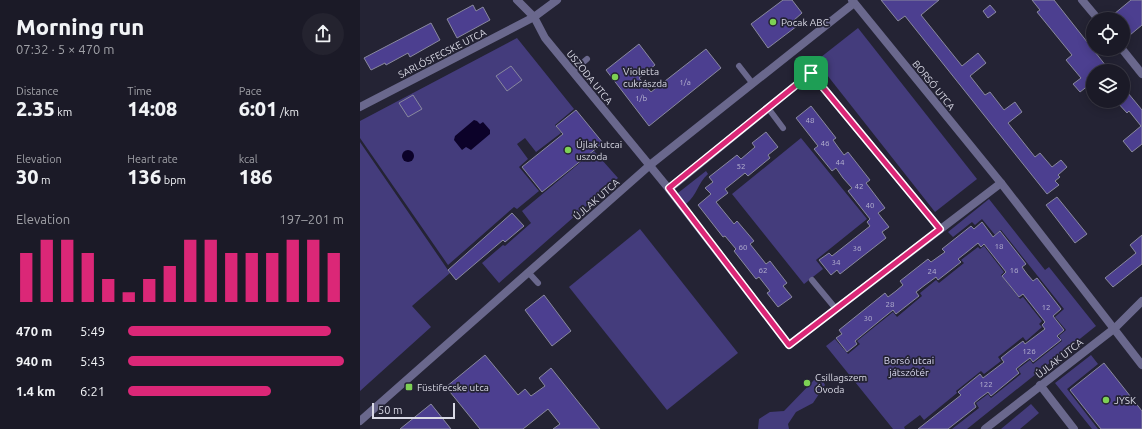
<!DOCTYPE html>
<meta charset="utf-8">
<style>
:root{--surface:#1b1a27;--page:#24232f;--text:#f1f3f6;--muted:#a0a1a7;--line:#393844;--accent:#db2777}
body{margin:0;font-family:Ubuntu,sans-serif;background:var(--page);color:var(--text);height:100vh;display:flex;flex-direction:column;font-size:15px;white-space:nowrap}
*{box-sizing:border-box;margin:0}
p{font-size:13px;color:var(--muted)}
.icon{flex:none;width:22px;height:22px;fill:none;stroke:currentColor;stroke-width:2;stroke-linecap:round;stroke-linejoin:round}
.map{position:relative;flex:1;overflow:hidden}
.side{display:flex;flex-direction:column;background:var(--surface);width:360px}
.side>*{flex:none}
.buttons{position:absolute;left:726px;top:12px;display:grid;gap:8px}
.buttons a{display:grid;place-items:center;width:44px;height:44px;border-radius:50%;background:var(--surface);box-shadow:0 2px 10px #0003,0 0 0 1px var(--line);font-size:20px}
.scale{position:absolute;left:12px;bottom:10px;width:83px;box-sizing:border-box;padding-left:4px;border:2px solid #dadae6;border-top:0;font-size:11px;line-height:14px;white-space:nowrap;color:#dadae6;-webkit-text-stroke:3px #242334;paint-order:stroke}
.pin{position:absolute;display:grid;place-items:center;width:34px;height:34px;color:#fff;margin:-17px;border-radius:8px;box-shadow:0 2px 6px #0006}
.round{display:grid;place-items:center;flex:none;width:42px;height:42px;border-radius:21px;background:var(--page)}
.head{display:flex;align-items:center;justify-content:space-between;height:68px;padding:0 16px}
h1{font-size:22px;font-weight:800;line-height:30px}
.metrics{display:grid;grid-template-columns:repeat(3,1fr);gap:6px;height:68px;padding:4px 16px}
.metrics div{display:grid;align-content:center}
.metrics b{font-size:20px;font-weight:800}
.metrics small{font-size:11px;font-weight:400}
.metrics p{font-size:11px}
.chart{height:112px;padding:8px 16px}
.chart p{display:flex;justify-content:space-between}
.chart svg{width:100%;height:72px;margin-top:4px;stroke:var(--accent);stroke-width:6}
ul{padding:0 16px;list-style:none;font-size:13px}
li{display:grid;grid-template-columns:64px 48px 1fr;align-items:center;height:30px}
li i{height:10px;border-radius:5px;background:var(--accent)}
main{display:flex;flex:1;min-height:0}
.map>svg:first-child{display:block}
.green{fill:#443c7c}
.water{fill:#0c0229}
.building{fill:#4c3f90;stroke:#89899e}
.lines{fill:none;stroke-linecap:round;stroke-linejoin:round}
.lane{stroke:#6a688d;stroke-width:6}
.street{stroke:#6a688d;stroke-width:8}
.route-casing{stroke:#fff;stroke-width:8}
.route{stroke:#db2777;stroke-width:5}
.poi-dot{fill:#7dd154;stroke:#242334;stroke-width:1.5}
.labels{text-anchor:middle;stroke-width:3.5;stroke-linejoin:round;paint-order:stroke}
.number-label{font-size:8px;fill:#b6b3d0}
.poi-label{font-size:10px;fill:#dadae6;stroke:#242334;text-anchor:start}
.street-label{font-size:10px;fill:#dadae6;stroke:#242334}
.park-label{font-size:10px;fill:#dcdbf2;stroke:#242334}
</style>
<main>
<section class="side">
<div class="head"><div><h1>Morning run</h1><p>07:32 · 5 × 470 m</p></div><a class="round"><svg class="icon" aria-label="share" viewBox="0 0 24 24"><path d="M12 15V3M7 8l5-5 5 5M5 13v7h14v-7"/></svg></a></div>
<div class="metrics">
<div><p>Distance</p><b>2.35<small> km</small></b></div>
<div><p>Time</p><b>14:08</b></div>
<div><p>Pace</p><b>6:01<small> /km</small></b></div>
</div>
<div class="metrics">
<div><p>Elevation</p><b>30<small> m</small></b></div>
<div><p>Heart rate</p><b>136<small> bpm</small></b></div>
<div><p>kcal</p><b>186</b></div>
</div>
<div class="chart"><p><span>Elevation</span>197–201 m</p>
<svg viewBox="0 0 160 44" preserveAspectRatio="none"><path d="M5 44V14M15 44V6M25 44V6M35 44V14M45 44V30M55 44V38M65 44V30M75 44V22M85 44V6M95 44V6M105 44V14M115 44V14M125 44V14M135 44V6M145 44V6M155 44V14"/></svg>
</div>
<ul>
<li><b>470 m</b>5:49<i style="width:94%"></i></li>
<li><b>940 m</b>5:43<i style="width:100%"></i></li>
<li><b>1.4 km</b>6:21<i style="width:66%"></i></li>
</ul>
</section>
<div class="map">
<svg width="782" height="429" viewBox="0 0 782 429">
<rect width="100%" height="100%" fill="#242334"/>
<!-- green -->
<g class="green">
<polygon points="498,28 617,179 575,212 456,61"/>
<polygon points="157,38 214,109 195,125 201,133 176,152 165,138 157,144 168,159 159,167 179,191 157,209 154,207 88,265 0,138 0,121"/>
<polygon points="441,138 507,219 456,260 463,269 444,284 372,194"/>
<polygon points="0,142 90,273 52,306 71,327 0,391"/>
<polygon points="234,151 258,178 139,283 122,263 143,245 145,246 171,223 162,211"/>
<path d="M346 171 348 174C337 184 338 194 326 204L319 199 318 193Z"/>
<polygon points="629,199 685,270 689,267 736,326 607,429 592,429 619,408 616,403 628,394 631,398 661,374 658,369 670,360 673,364 702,341 699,336 706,330 695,317 704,309 641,230 635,235 622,219 615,225 612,222 593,237 588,232"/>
<polygon points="280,229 378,353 307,410 209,287"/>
<polygon points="624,246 644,272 641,275 660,299 663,297 682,321 679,324 682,327 666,341 663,337 638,357 641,361 624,374 621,371 596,391 597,393 564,420 560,415 544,427 545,429 533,429 466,346 475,339 488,354 500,344 497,341 533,312 537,317 562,296 560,293 576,280 579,283 604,263 601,260 618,247 620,249"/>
<polygon points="731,355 738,364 707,389 738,429 732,429 695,383"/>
<polygon points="455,379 462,379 465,385 453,403 436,412 428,424 429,429 398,429 399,419 410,412 424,411"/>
<polygon points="671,404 679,413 660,429 641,429"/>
</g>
<!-- water -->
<g class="water">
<polygon points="114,120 117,121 120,124 123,122 130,130 130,134 111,150 106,147 102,150 94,140 95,136"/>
<circle cx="48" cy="156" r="6"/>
</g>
<!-- building -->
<g class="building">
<polygon points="423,0 432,0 442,13 433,21 437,26 408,48 391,24"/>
<polygon points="521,0 579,0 561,15 602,66 618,53 626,63 610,76 625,95 630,92 644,110 655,102 662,112 648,123 675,157 680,153 692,167 701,160 707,167 698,175 700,177 695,181 699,185 687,194 545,16 538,21"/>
<polygon points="672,0 694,0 750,71 733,71 733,82 720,92 713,84 721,78 706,60 712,55 677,12 680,10"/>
<polygon points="771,0 782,0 782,25 770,35 763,26 763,19 748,19"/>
<polygon points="113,5 116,11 123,7 130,20 97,38 87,19"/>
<polygon points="630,5 636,12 628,18 623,11"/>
<polygon points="71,23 80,40 50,57 48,53 26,65 25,63 11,70 4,58"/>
<polygon points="279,44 295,65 279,78 291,92 346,49 361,68 289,126 246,70"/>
<polygon points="151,66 162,80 147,91 136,76"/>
<polygon points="763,87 782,110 782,144 772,152 763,141 781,126 769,111 767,113 756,101 763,101"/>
<polygon points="53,95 62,109 48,117 39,103"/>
<polygon points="451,106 476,138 473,140 478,147 484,155 488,152 510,180 506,183 525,208 518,213 529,227 522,232 526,238 480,274 477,270 471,275 459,260 469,253 472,256 510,226 507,222 510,219 488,191 492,188 483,178 476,168 472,171 454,149 458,146 436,118"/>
<polygon points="216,110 243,143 182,192 162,167 203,134 196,126"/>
<polygon points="406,132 418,147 408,155 410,158 388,176 385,173 365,189 368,193 356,202 374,224 377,221 394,241 390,244 406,264 410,261 427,283 423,286 432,297 418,307 407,293 410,291 399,277 396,279 374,251 376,249 365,236 363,237 338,205 351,194 345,188 353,182 349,177 377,155 381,159 395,147 392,143"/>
<polygon points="697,197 727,234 715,243 686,205"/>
<polygon points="152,213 164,226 145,242 143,240 96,280 88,270"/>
<polygon points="622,222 633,237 640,231 666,264 662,267 667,274 673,281 677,278 701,309 693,316 704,330 697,336 701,340 673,362 670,358 662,364 656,369 659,373 631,396 628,392 620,398 614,403 616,407 588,429 558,429 601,395 598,392 620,374 623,378 644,362 641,358 651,350 663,341 665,344 685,329 682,325 685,322 663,294 659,297 651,287 642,276 646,272 624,244 621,247 618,243 607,252 598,259 601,262 578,280 576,277 565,285 556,292 559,296 536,314 533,310 523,318 495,341 497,344 487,352 476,338 482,334 479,330 525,293 528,297 536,291 543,285 540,281 568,259 571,262 585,252 582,249 611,226 614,229"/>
<polygon points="782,235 782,264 753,287 745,278 776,253 770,245"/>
<polygon points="184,295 211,331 192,346 165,310"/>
<polygon points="125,355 158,395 165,389 171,396 185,386 179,378 191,368 240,429 193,429 200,424 188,409 163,429 120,429 86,387"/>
<polygon points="744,363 782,411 782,429 741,429 710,390"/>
<polygon points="71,404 91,429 40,429"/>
</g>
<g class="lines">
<!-- lane -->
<g class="lane">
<polyline points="379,66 393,84"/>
<polyline points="213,71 227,59"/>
<polyline points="408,108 423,128"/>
<polyline points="168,272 178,283"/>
<polyline points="452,280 476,309"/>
</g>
<!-- street -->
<g class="street">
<polyline points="157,0 174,17 185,38 309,189 429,345 641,183"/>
<polyline points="492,0 641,183 782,365"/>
<polyline points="722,0 738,19"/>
<polyline points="762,49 782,74"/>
<polyline points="0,107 174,17 197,0"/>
<polyline points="309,189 451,73 580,229"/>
<polyline points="680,385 714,429"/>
<polyline points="0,421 290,165 494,3"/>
<polyline points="625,429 755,328 782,301"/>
</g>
</g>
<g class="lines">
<defs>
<polygon id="route" points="451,73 580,229 429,345 309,188"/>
</defs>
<!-- route casing -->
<use href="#route" class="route-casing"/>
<!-- route -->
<use href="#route" class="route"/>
</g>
<!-- markers -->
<g class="poi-dot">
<circle cx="413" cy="22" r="4"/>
<circle cx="255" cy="77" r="4"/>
<circle cx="208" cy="150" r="4"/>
<circle cx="447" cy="383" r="4"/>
<rect x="45" y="383" width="8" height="8" rx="2"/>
<circle cx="746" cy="400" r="4"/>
</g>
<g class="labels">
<!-- number labels -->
<g class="number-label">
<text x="325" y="85">1/a</text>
<text x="281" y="101">1/b</text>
<text x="450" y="123">48</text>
<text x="465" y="146">46</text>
<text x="480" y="165">44</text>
<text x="381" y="169">52</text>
<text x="499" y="189">42</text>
<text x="510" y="208">40</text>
<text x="639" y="249">18</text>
<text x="383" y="250">60</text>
<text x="497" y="251">36</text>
<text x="476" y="265">34</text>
<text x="403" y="273">62</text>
<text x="654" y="273">16</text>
<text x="572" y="274">24</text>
<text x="530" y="307">28</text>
<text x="686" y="310">12</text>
<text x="508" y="321">30</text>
<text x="669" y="354">126</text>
<text x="626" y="387">122</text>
</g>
<!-- poi labels -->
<g class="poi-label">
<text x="421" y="26">Pocak ABC</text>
<text x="263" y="75">Violetta<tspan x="263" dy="12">cukrászda</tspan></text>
<text x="216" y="148">Újlak utcai<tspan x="216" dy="12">uszoda</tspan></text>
<text x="455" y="381">Csillagszem<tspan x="455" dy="12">Óvoda</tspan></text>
<text x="57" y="391">Füstifecske utca</text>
<text x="754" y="404">JYSK</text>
</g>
<!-- street labels -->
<g class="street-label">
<text transform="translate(82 53) rotate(-27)" y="4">SARLÓSFECSKE UTCA</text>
<text transform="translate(230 77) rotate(51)" y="4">USZODA UTCA</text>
<text transform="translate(574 85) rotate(51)" y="4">BORSÓ UTCA</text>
<text transform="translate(236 199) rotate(-41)" y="4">ÚJLAK UTCA</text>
<text transform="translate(699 358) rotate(-38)" y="4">ÚJLAK UTCA</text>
</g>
<!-- park labels -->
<g class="park-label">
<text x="549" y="364">Borsó utcai<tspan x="549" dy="12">játszótér</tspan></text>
</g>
</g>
</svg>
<div class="buttons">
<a><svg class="icon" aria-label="locate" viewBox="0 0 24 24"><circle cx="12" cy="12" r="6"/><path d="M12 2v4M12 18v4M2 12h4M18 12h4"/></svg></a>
<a><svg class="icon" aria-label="layers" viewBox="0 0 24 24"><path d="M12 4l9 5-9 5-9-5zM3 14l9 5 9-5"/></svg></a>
</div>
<div class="scale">50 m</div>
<div class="pin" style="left:451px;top:73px;background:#1e9e55"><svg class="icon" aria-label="arrive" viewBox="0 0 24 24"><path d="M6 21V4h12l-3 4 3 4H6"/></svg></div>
</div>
</main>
